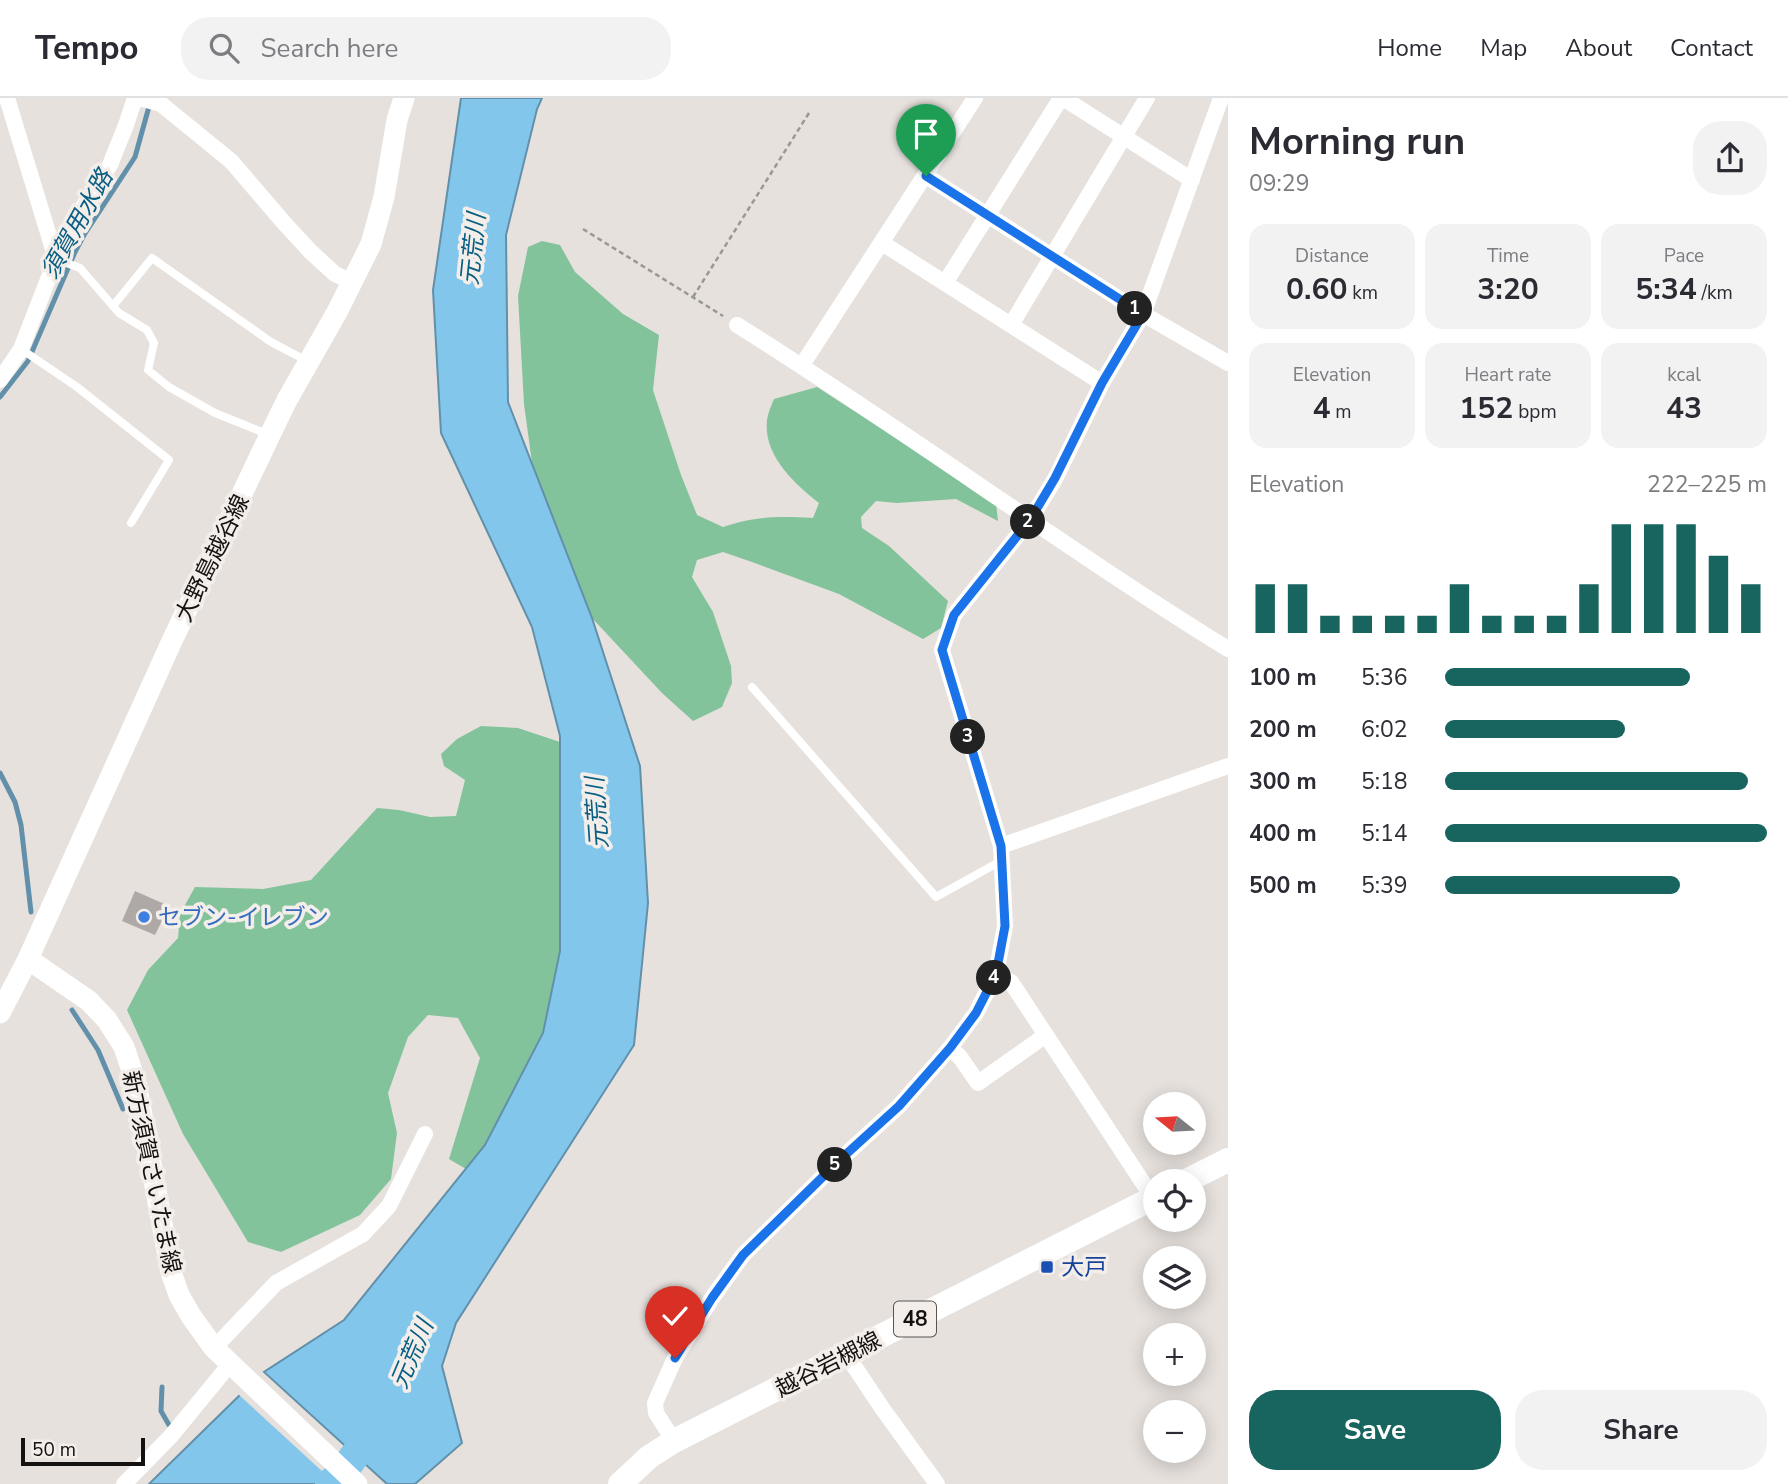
<!DOCTYPE html>
<meta charset="utf-8">
<style>
:root{--surface:#fff;--page:#f2f2f3;--text:#2b2b33;--muted:#7c7c81;--line:#e1e1e2;--accent:#18645f}
body{margin:0;font-family:"Nunito Sans","Noto Sans JP",sans-serif;background:var(--page);color:var(--text);height:100vh;display:flex;flex-direction:column;font-size:26px;white-space:nowrap}
*{box-sizing:border-box;margin:0}
p{font-size:23px;color:var(--muted)}
.icon{flex:none;width:38px;height:38px;fill:none;stroke:currentColor;stroke-width:2;stroke-linecap:round;stroke-linejoin:round}
.map{position:relative;flex:1;overflow:hidden}
.details{display:flex;flex-direction:column;background:var(--surface);width:560px}
.details>*{flex:none}
.needle{width:46px;rotate:288deg}
.fabs{position:absolute;left:1143px;top:994px;display:grid;gap:14px}
.fabs a{display:grid;place-items:center;width:63px;height:63px;border-radius:50%;background:var(--surface);box-shadow:0 4px 18px #0003;font-size:35px}
.scale{position:absolute;left:21px;bottom:18px;width:124px;box-sizing:border-box;padding-left:7px;border:4px solid #141211;border-top:0;font-size:19px;line-height:24px;white-space:nowrap;color:#141211;-webkit-text-stroke:5px #f3eeea;paint-order:stroke}
.pin{position:absolute;display:grid;place-items:center;width:60px;height:60px;color:#fff;margin:-72px -30px;border-radius:50% 50% 50% 0;rotate:-45deg;box-shadow:0 0 7px #0007}
.pin .icon{rotate:45deg}
.km{position:absolute;width:35px;height:35px;margin:-18px;border-radius:50%;background:#222;color:#fff;font-size:19px;line-height:35px;text-align:center}
.round{display:grid;place-items:center;flex:none;width:74px;height:74px;border-radius:28px;background:var(--page)}
.headline{display:flex;align-items:center;justify-content:space-between;height:119px;padding:0 21px}
h1{font-size:38px;font-weight:700;line-height:52px}
.metrics{display:grid;grid-template-columns:repeat(3,1fr);gap:10px;height:119px;padding:7px 21px}
.metrics div{display:grid;align-content:center;border-radius:18px;background:var(--page);text-align:center}
.metrics b{font-size:30px;font-weight:700}
.metrics small{font-size:19px;font-weight:400}
.metrics p{font-size:19px}
.chart{height:196px;padding:14px 21px}
.chart p{display:flex;justify-content:space-between}
.chart svg{width:100%;height:126px;margin-top:7px;stroke:var(--accent);stroke-width:6}
.primary-button{display:flex;gap:14px;margin-top:auto;padding:14px 21px}
.primary-button a{flex:1;height:80px;border-radius:28px;background:var(--accent);color:#fff;font-size:28px;font-weight:700;line-height:80px;text-align:center}
.primary-button a+a{background:var(--page);color:var(--text)}
ul{padding:0 21px;list-style:none;font-size:23px}
li{display:grid;grid-template-columns:112px 84px 1fr;align-items:center;height:52px}
li i{height:18px;border-radius:9px;background:var(--accent)}
header{display:flex;align-items:center;gap:42px;box-sizing:border-box;height:98px;padding:0 35px;background:var(--surface);border-bottom:2px solid var(--line)}
header strong{font-size:33px}
nav{display:flex;gap:38px;margin-inline-start:auto;font-size:24px}
.search{width:490px;height:63px;background:var(--page);display:flex;align-items:center;gap:18px;box-sizing:border-box;padding:0 24px;border-radius:28px;color:var(--muted);font-size:26px}
main{display:flex;flex:1;min-height:0}
.map>svg:first-child{display:block}
.forest{fill:#83c39b}
.water{fill:#83c6ec;stroke:#6290aa;stroke-width:2}
.pier{fill:#e6e1dd}
.lines{fill:none;stroke-linecap:round;stroke-linejoin:round}
.stream{stroke:#6290aa;stroke-width:5}
.river{stroke:#83c6ec;stroke-width:30}
.building{fill:#aea9a6}
.path{stroke:#9b9794;stroke-width:2.5;stroke-dasharray:5 3.5;stroke-linecap:butt}
.lane{stroke:#fff;stroke-width:8}
.street{stroke:#fff;stroke-width:16}
.secondary{stroke:#fff;stroke-width:21}
.primary{stroke:#fff;stroke-width:24}
.route-casing{stroke:#fff;stroke-width:14}
.route{stroke:#1a73e8;stroke-width:9}
.shop-dot{fill:#3f7fe0;stroke:#f3eeea;stroke-width:2.5}
.transit-dot{fill:#1a4fb4;stroke:#f3eeea;stroke-width:2.5}
.labels{text-anchor:middle;stroke-width:7;stroke-linejoin:round;paint-order:stroke}
.shield{fill:#f3eeea;stroke:#575452;stroke-width:2}
.shield-label{font-size:21px;font-weight:bold;fill:#141211}
.street-label{font-size:23px;fill:#141211;stroke:#f3eeea}
.shop-label{font-size:23px;fill:#366cbe;stroke:#f3eeea;text-anchor:start}
.transit-label{font-size:23px;fill:#164399;stroke:#f3eeea;text-anchor:start}
.water-label{font-size:24px;font-style:italic;fill:#085e83;stroke:#f3eeea}
</style>
<header>
<strong>Tempo</strong>
<div class="search"><svg class="icon" aria-label="search" viewBox="0 0 24 24"><circle cx="10" cy="10" r="6"/><path d="M15 15l6 6"/></svg>Search here</div>
<nav><a>Home</a><a>Map</a><a>About</a><a>Contact</a></nav>
</header>
<main>
<div class="map">
<svg width="1228" height="1386" viewBox="0 0 1228 1386">
<rect width="100%" height="100%" fill="#e6e1dd"/>
<!-- forest -->
<g class="forest">
<path d="M542 143 560 147 575 174 623 216 659 237 653 292 681 377 697 417 723 429C756 418 778 418 813 420L819 405C794 385 763 357 767 322 768 315 771 308 774 301L817 289 996 405 998 423 956 401 897 405 876 403 861 419 862 430 889 448 948 503 941 530 923 541 839 496 752 464 723 454 697 462 692 479 713 514 731 568 732 585 722 609 693 623 662 595 592 520 532 365 524 306 518 198 528 149Z"/>
<polygon points="481,628 518,630 560,644 560,853 543,935 485,1047 466,1071 449,1061 480,960 458,920 428,917 408,939 388,995 397,1035 391,1081 360,1117 281,1154 248,1144 183,1036 127,912 148,872 178,840 180,816 195,789 263,791 311,782 377,710 399,712 430,719 456,718 465,682 444,668 441,656 457,641"/>
</g>
<!-- water -->
<g class="water">
<polygon points="461,0 542,0 537,11 506,137 508,304 592,520 640,668 648,805 634,947 456,1225 442,1268 462,1345 415,1386 387,1386 264,1274 344,1222 485,1047 543,935 560,853 560,638 532,529 441,335 433,192"/>
<polygon points="243,1294 344,1386 149,1386"/>
</g>
<!-- pier -->
<polygon class="pier" points="242,1291 244,1291 348,1386 336,1386 237,1295"/>
<g class="lines">
<!-- stream -->
<g class="stream">
<polyline points="0,299 28,263 75,154 84,137 135,59 150,5"/>
<polyline points="0,675 15,704 21,727 31,814"/>
<polyline points="72,912 98,952 123,1011"/>
<polyline points="162,1289 161,1313 169,1327"/>
</g>
<!-- river -->
<polyline class="river" points="330,1386 340,1377 380,1324"/>
</g>
<!-- building -->
<polygon class="building" points="135,793 169,808 155,837 122,823"/>
<g class="lines">
<!-- path -->
<g class="path">
<polyline points="583,131 723,218"/>
<polyline points="693,199 809,15"/>
</g>
<!-- lane -->
<g class="lane">
<polyline points="56,161 80,170 119,215 147,232 154,245 148,272 169,289 215,315 267,336"/>
<polyline points="113,208 152,160 271,244 307,263"/>
<polyline points="21,251 77,289 169,362 131,425"/>
<polyline points="752,589 936,799 1001,763"/>
</g>
<!-- street -->
<g class="street">
<polyline points="7,0 56,161"/>
<polyline points="140,0 161,6 231,63 285,126 311,154 335,176 352,184"/>
<polyline points="1063,0 1192,82"/>
<polyline points="926,78 1143,216 1228,265"/>
<polyline points="882,145 1102,285"/>
<polyline points="945,185 1061,0"/>
<path d="M737 227C904 331 1061 448 1228 551"/>
<polyline points="1011,227 1147,0"/>
<polyline points="802,267 975,0"/>
<polyline points="0,282 21,251 56,161 71,127 110,67 126,27 135,0"/>
<polyline points="1001,748 1228,668"/>
<polyline points="996,876 1011,884 1153,1100"/>
<polyline points="950,950 960,959 978,985 1046,937"/>
<polyline points="214,1250 276,1185 363,1136 389,1108 425,1036"/>
<polyline points="846,1256 882,1310 937,1386"/>
<polyline points="674,1343 656,1315 655,1305 675,1260 712,1200 743,1157 843,1059 899,1008 950,950 976,915 996,876 1005,828 1001,748 942,552 954,517 1030,422 1055,381 1102,285 1143,216 1221,0"/>
<polyline points="124,1386 171,1338 230,1266"/>
</g>
<!-- secondary -->
<g class="secondary">
<polyline points="28,861 89,903 107,922 124,949 136,985 171,1174 179,1197 191,1218 214,1250 357,1386"/>
<polyline points="0,915 28,861 171,545 270,337 287,302 337,214 371,146 384,99 397,22 404,0"/>
</g>
<!-- primary -->
<g class="primary">
<polyline points="1186,1083 1228,1062"/>
<polyline points="620,1386 649,1359 674,1343 1155,1099"/>
</g>
</g>
<g class="lines">
<defs>
<polyline id="route" points="675,1260 712,1200 743,1157 843,1059 899,1008 950,950 976,915 996,876 1005,828 1001,748 942,552 954,517 1030,422 1055,380 1102,285 1143,216 926,78"/>
</defs>
<!-- route casing -->
<use href="#route" class="route-casing"/>
<!-- route -->
<use href="#route" class="route"/>
</g>
<!-- markers -->
<circle class="shop-dot" cx="144" cy="819" r="7"/>
<rect class="transit-dot" x="1040" y="1162" width="14" height="14" rx="3.5"/>
<g class="labels">
<!-- shield labels -->
<rect class="shield" x="894" y="1203.5" width="42" height="35" rx="5"/>
<g class="shield-label">
<text x="915" y="1228">48</text>
</g>
<!-- street labels -->
<g class="street-label">
<text transform="translate(212 460) rotate(-64)" y="8">大野島越谷線</text>
<text transform="translate(152 1074) rotate(78)" y="8">新方須賀さいたま線</text>
<text transform="translate(828 1266) rotate(-27)" y="8">越谷岩槻線</text>
</g>
<!-- shop labels -->
<g class="shop-label">
<text x="158" y="827">セブン-イレブン</text>
</g>
<!-- transit labels -->
<g class="transit-label">
<text x="1061" y="1177">大戸</text>
</g>
<!-- water labels -->
<g class="water-label">
<text transform="translate(77 126) rotate(-61)" y="8">須賀用水路</text>
<text transform="translate(473 151) rotate(-84)" y="8">元荒川</text>
<text transform="translate(597 715) rotate(-94)" y="8">元荒川</text>
<text transform="translate(412 1256) rotate(-67)" y="8">元荒川</text>
</g>
</g>
</svg>
<div class="fabs">
<a><svg class="needle" viewBox="-14 -14 28 28"><path d="M0-13l5 13h-10z" fill="#e53935"/><path d="M0 13l5-13h-10z" fill="#7c7c81"/></svg></a>
<a><svg class="icon" aria-label="locate" viewBox="0 0 24 24"><circle cx="12" cy="12" r="6"/><path d="M12 2v4M12 18v4M2 12h4M18 12h4"/></svg></a>
<a><svg class="icon" aria-label="layers" viewBox="0 0 24 24"><path d="M12 4l9 5-9 5-9-5zM3 14l9 5 9-5"/></svg></a>
<a>+</a>
<a>−</a>
</div>
<div class="scale">50 m</div>
<div class="pin" style="left:926px;top:78px;background:#1e9e55"><svg class="icon" aria-label="arrive" viewBox="0 0 24 24"><path d="M6 21V4h12l-3 4 3 4H6"/></svg></div>
<div class="pin" style="left:675px;top:1260px;background:#d93025"><svg class="icon" aria-label="check" viewBox="0 0 24 24"><path d="M5 12l5 5 9-10"/></svg></div>
<b class="km" style="left:1135px;top:211px">1</b>
<b class="km" style="left:1028px;top:424px">2</b>
<b class="km" style="left:968px;top:639px">3</b>
<b class="km" style="left:994px;top:880px">4</b>
<b class="km" style="left:835px;top:1067px">5</b>
</div>
<section class="details">
<div class="headline"><div><h1>Morning run</h1><p>09:29</p></div><a class="round"><svg class="icon" aria-label="share" viewBox="0 0 24 24"><path d="M12 15V3M7 8l5-5 5 5M5 13v7h14v-7"/></svg></a></div>
<div class="metrics">
<div><p>Distance</p><b>0.60<small> km</small></b></div>
<div><p>Time</p><b>3:20</b></div>
<div><p>Pace</p><b>5:34<small> /km</small></b></div>
</div>
<div class="metrics">
<div><p>Elevation</p><b>4<small> m</small></b></div>
<div><p>Heart rate</p><b>152<small> bpm</small></b></div>
<div><p>kcal</p><b>43</b></div>
</div>
<div class="chart"><p><span>Elevation</span>222–225 m</p>
<svg viewBox="0 0 160 44" preserveAspectRatio="none"><path d="M5 44V27M15 44V27M25 44V38M35 44V38M45 44V38M55 44V38M65 44V27M75 44V38M85 44V38M95 44V38M105 44V27M115 44V6M125 44V6M135 44V6M145 44V17M155 44V27"/></svg>
</div>
<ul>
<li><b>100 m</b>5:36<i style="width:76%"></i></li>
<li><b>200 m</b>6:02<i style="width:56%"></i></li>
<li><b>300 m</b>5:18<i style="width:94%"></i></li>
<li><b>400 m</b>5:14<i style="width:100%"></i></li>
<li><b>500 m</b>5:39<i style="width:73%"></i></li>
</ul>
<div class="primary-button"><a>Save</a><a>Share</a></div>
</section>
</main>
